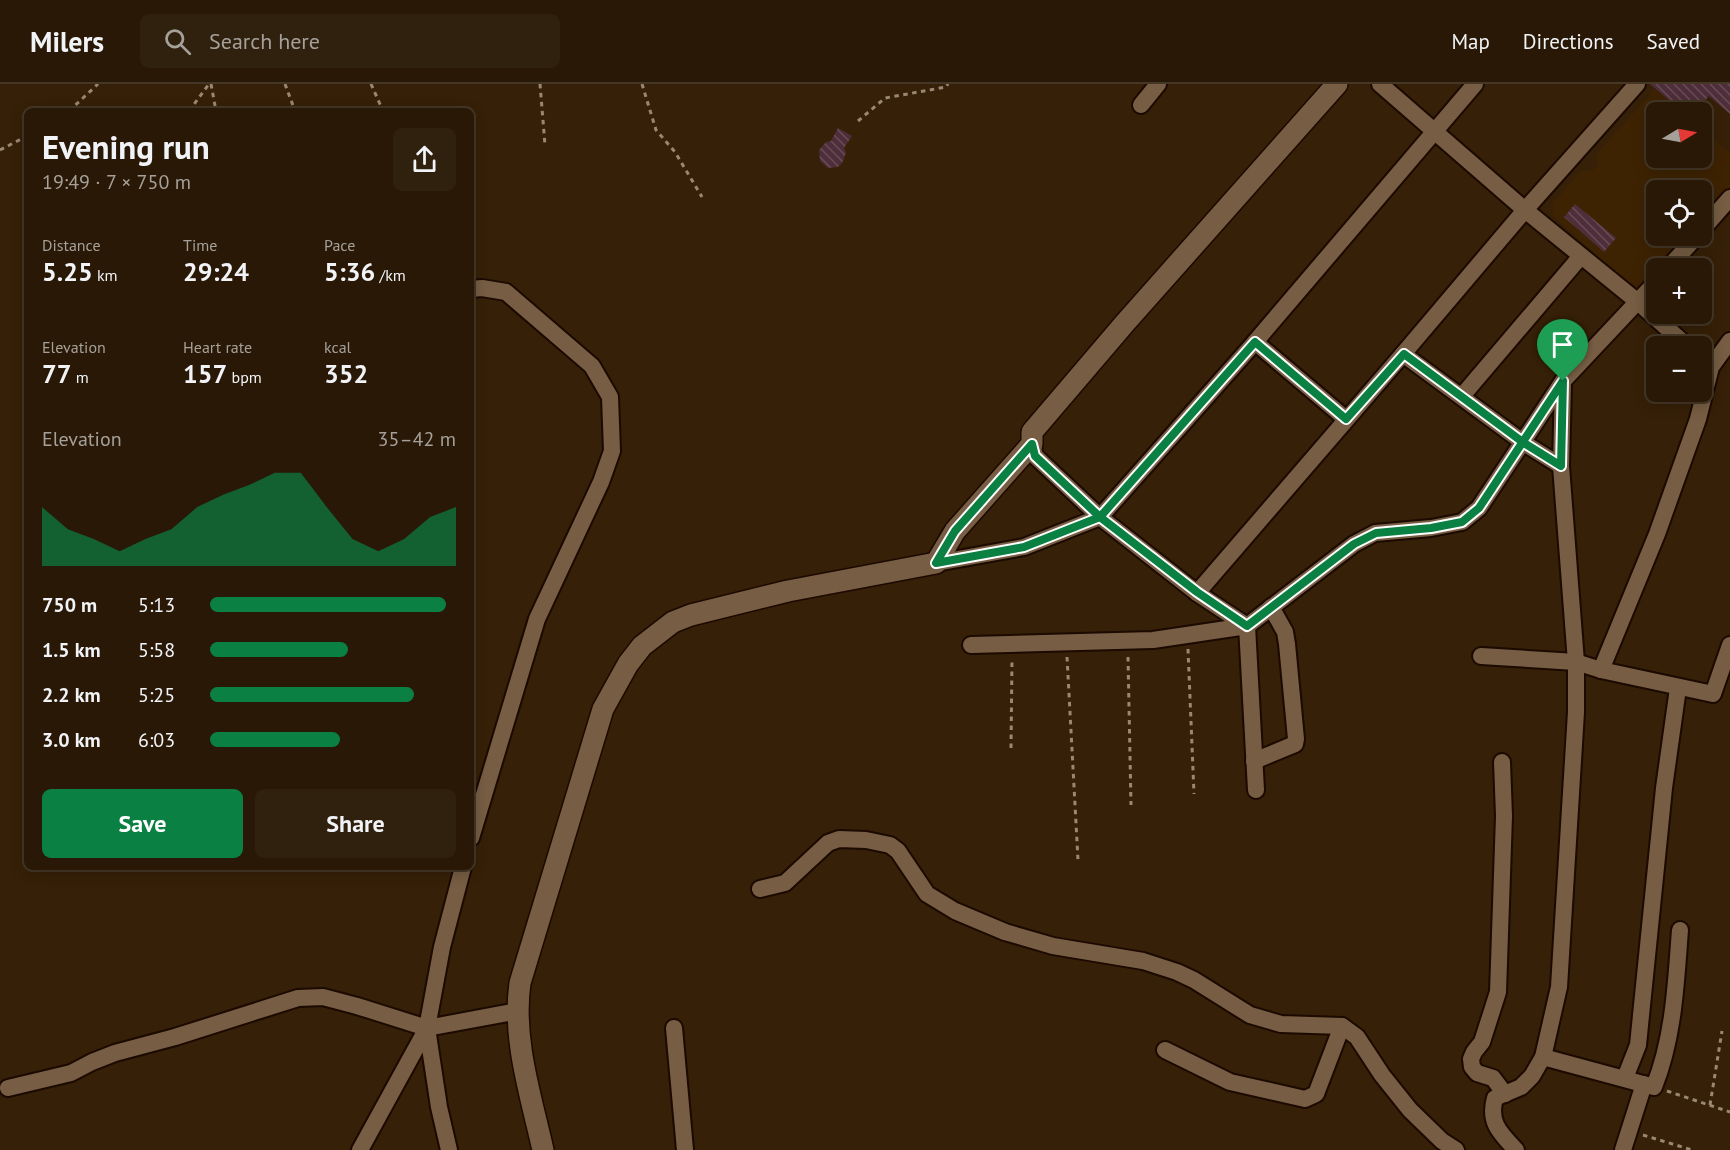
<!DOCTYPE html>
<meta charset="utf-8">
<style>
:root{--surface:#281805;--page:#30210f;--text:#f1f3f6;--muted:#a5a09a;--line:#443727;--accent:#0b8043}
body{margin:0;font-family:"PT Sans",sans-serif;background:var(--page);color:var(--text);height:100vh;display:flex;flex-direction:column;font-size:22px;white-space:nowrap}
*{box-sizing:border-box;margin:0}
p{font-size:20px;color:var(--muted)}
.icon{flex:none;width:33px;height:33px;fill:none;stroke:currentColor;stroke-width:2;stroke-linecap:round;stroke-linejoin:round}
.map{position:relative;flex:1;overflow:hidden}
.sheet{position:absolute;left:24px;top:24px;width:450px;height:762px;display:flex;flex-direction:column;background:var(--surface);border-radius:9px;box-shadow:0 3px 15px #0003,0 0 0 2px var(--line)}
.sheet>*{flex:none}
.needle{width:39px;rotate:80deg}
.tools{position:absolute;left:1646px;top:18px;display:grid;gap:12px}
.tools a{display:grid;place-items:center;width:66px;height:66px;border-radius:9px;background:var(--surface);box-shadow:0 3px 15px #0003,0 0 0 2px var(--line);font-size:30px}
.pin{position:absolute;display:grid;place-items:center;width:51px;height:51px;color:#fff;margin:-62px -26px;border-radius:50% 50% 50% 0;rotate:-45deg;box-shadow:0 0 6px #0007}
.pin .icon{rotate:45deg}
.round{display:grid;place-items:center;flex:none;width:63px;height:63px;border-radius:9px;background:var(--page)}
.head{display:flex;align-items:center;justify-content:space-between;height:102px;padding:0 18px}
h1{font-size:33px;font-weight:700;line-height:45px}
.metrics{display:grid;grid-template-columns:repeat(3,1fr);gap:9px;height:102px;padding:6px 18px}
.metrics div{display:grid;align-content:center}
.metrics b{font-size:26px;font-weight:700}
.metrics small{font-size:16px;font-weight:400}
.metrics p{font-size:16px}
.chart{height:168px;padding:12px 18px}
.chart p{display:flex;justify-content:space-between}
.chart svg{width:100%;height:108px;margin-top:6px;fill:var(--accent);opacity:.7}
.button{display:flex;gap:12px;margin-top:auto;padding:12px 18px}
.button a{flex:1;height:69px;border-radius:9px;background:var(--accent);color:#fff;font-size:24px;font-weight:700;line-height:69px;text-align:center}
.button a+a{background:var(--page);color:var(--text)}
ul{padding:0 18px;list-style:none;font-size:20px}
li{display:grid;grid-template-columns:96px 72px 1fr;align-items:center;height:45px}
li i{height:15px;border-radius:8px;background:var(--accent)}
header{display:flex;align-items:center;gap:36px;box-sizing:border-box;height:84px;padding:0 30px;background:var(--surface);border-bottom:2px solid var(--line)}
header strong{font-size:28px}
nav{display:flex;gap:33px;margin-inline-start:auto;font-size:21px}
.search{width:420px;height:54px;background:var(--page);display:flex;align-items:center;gap:15px;box-sizing:border-box;padding:0 21px;border-radius:9px;color:var(--muted);font-size:22px}
.map>svg:first-child{display:block}
.built{fill:#3e2303}
.building{fill:url(#building-back-hatch)}
.lines{fill:none;stroke-linecap:round;stroke-linejoin:round}
.minor-casing{stroke:#1c0900;stroke-width:20}
.tertiary-casing{stroke:#1c0900;stroke-width:24}
.path{stroke:#9a8874;stroke-width:3;stroke-dasharray:4.5 4.5;stroke-linecap:butt}
.minor{stroke:#765d43;stroke-width:16}
.tertiary{stroke:#765d43;stroke-width:21}
.route-casing{stroke:#fff;stroke-width:12}
.route{stroke:#0b8043;stroke-width:8}
</style>
<header>
<strong>Milers</strong>
<div class="search"><svg class="icon" aria-label="search" viewBox="0 0 24 24"><circle cx="10" cy="10" r="6"/><path d="M15 15l6 6"/></svg>Search here</div>
<nav><a>Map</a><a>Directions</a><a>Saved</a></nav>
</header>
<div class="map">
<svg width="1730" height="1066" viewBox="0 0 1730 1066">
<defs>
<pattern id="building-back-hatch" width="6" height="6" patternUnits="userSpaceOnUse" patternTransform="scale(1.5)"><rect width="6" height="6" fill="#4e2e3a"/><path d="M-1 5l2 2M0 0l6 6M5-1l2 2" fill="none" stroke="#684c56"/></pattern>
</defs>
<rect width="100%" height="100%" fill="#362007"/>
<!-- built -->
<polygon class="built" points="1655,5 1683,28 1656,28 1656,74 1701,74 1701,44 1730,69 1730,107 1701,141 1701,106 1656,106 1656,152 1692,152 1663,184 1656,184 1656,193 1637,207 1552,131 1553,119 1581,87 1592,87 1598,80 1596,71"/>
<!-- building -->
<g class="building">
<polygon points="1650,0 1730,0 1730,30 1709,12 1695,28 1683,28"/>
<polygon points="838,44 852,52 844,64 846,69 842,79 838,83 828,84 820,77 819,66 826,58 831,57"/>
<polygon points="1575,120 1616,154 1604,168 1564,133"/>
</g>
<g class="lines">
<defs>
<g id="minor">
<polyline points="1380,0 1525,126 1638,218 1687,262"/>
<polyline points="1141,21 1158,0"/>
<polyline points="1701,147 1730,114"/>
<polyline points="1668,184 1697,152"/>
<polyline points="471,205 482,204 506,208 592,282 610,313 612,367 601,398 537,535 471,754"/>
<polyline points="1255,258 1346,335"/>
<path d="M1403 270 1524 359 1561 382 1576 578V628L1559 903 1543 973 1532 992 1521 1003 1495 1014C1488 1038 1500 1049 1516 1066"/>
<polyline points="1462,312 1581,172"/>
<polyline points="1032,360 1035,372 1100,433 1197,509 1247,542 1256,706"/>
<polyline points="1561,382 1563,299"/>
<polyline points="936,479 1024,463 1100,433 1255,258 1475,0"/>
<polyline points="1197,509 1403,270 1525,126 1637,0"/>
<polyline points="971,561 1153,556 1247,542 1354,460 1375,449 1431,444 1462,438 1479,424 1563,297 1656,198"/>
<polyline points="1481,572 1576,578 1601,586 1713,610 1730,561"/>
<polyline points="1601,586 1657,450 1698,335 1711,283 1730,257"/>
<polyline points="1254,677 1295,660 1296,655 1287,560 1285,548 1271,523"/>
<polyline points="1502,678 1504,732 1498,908 1482,958 1474,968 1471,975 1472,983 1477,989 1493,994 1505,1010"/>
<polyline points="760,805 785,799 828,759 839,755 866,756 890,761 898,767 927,810 955,827 1005,848 1053,862 1143,877 1177,888 1194,896 1250,931 1281,940 1342,942 1357,953 1382,991 1410,1026 1442,1057 1456,1066"/>
<polyline points="674,944 685,1066"/>
<polyline points="1165,966 1230,998 1305,1015 1316,1010 1342,942"/>
<path d="M1543 973 1654 1003C1674 953 1676 898 1680 846"/>
<polyline points="1625,994 1638,961 1664,704 1678,604"/>
<polyline points="8,1004 71,989 92,978 115,969 175,953 298,914 323,913 357,922 427,944"/>
<polyline points="360,1066 427,944 518,927"/>
<polyline points="449,1066 439,1023 427,944 442,863 463,783"/>
<polyline points="1623,1066 1644,1000"/>
</g>
<path id="tertiary" d="M543 1066C531 1012 512 955 520 899L603 625 628 580 642 562 673 538 691 531 788 507 936 479 955 447 1032 360V348L1125 239 1337 0"/>
</defs>
<!-- minor casing -->
<use href="#minor" class="minor-casing"/>
<!-- tertiary casing -->
<use href="#tertiary" class="tertiary-casing"/>
<!-- path -->
<g class="path">
<polyline points="211,0 216,27"/>
<polyline points="285,0 295,27"/>
<polyline points="371,0 383,27"/>
<polyline points="540,0 545,61"/>
<polyline points="642,0 656,46 675,68 702,113"/>
<polyline points="69,27 98,0"/>
<polyline points="189,27 209,0"/>
<polyline points="858,37 885,14 946,3 948,0"/>
<polyline points="0,66 27,52"/>
<polyline points="1188,565 1194,710"/>
<polyline points="1067,573 1078,776"/>
<polyline points="1128,573 1131,721"/>
<polyline points="1011,664 1012,576"/>
<polyline points="1667,1007 1730,1028"/>
<polyline points="1710,1021 1722,947"/>
<polyline points="1643,1051 1692,1066"/>
</g>
<!-- minor -->
<use href="#minor" class="minor"/>
<!-- tertiary -->
<use href="#tertiary" class="tertiary"/>
</g>
<g class="lines">
<defs>
<polyline id="route" points="1563,297 1479,424 1462,438 1431,444 1376,449 1354,460 1247,542 1197,508 1100,433 1035,372 1032,360 955,447 936,479 1024,463 1100,433 1255,258 1346,335 1404,270 1524,359 1561,382 1563,297"/>
</defs>
<!-- route casing -->
<use href="#route" class="route-casing"/>
<!-- route -->
<use href="#route" class="route"/>
</g>
</svg>
<div class="tools">
<a><svg class="needle" viewBox="-14 -14 28 28"><path d="M0-13l5 13h-10z" fill="#e53935"/><path d="M0 13l5-13h-10z" fill="#a5a09a"/></svg></a>
<a><svg class="icon" aria-label="locate" viewBox="0 0 24 24"><circle cx="12" cy="12" r="6"/><path d="M12 2v4M12 18v4M2 12h4M18 12h4"/></svg></a>
<a>+</a>
<a>−</a>
</div>
<div class="pin" style="left:1563px;top:297px;background:#1e9e55"><svg class="icon" aria-label="arrive" viewBox="0 0 24 24"><path d="M6 21V4h12l-3 4 3 4H6"/></svg></div>
<section class="sheet">
<div class="head"><div><h1>Evening run</h1><p>19:49 · 7 × 750 m</p></div><a class="round"><svg class="icon" aria-label="share" viewBox="0 0 24 24"><path d="M12 15V3M7 8l5-5 5 5M5 13v7h14v-7"/></svg></a></div>
<div class="metrics">
<div><p>Distance</p><b>5.25<small> km</small></b></div>
<div><p>Time</p><b>29:24</b></div>
<div><p>Pace</p><b>5:36<small> /km</small></b></div>
</div>
<div class="metrics">
<div><p>Elevation</p><b>77<small> m</small></b></div>
<div><p>Heart rate</p><b>157<small> bpm</small></b></div>
<div><p>kcal</p><b>352</b></div>
</div>
<div class="chart"><p><span>Elevation</span>35–42 m</p>
<svg viewBox="0 0 160 44" preserveAspectRatio="none"><path d="M0 44V20L10 29L20 33L30 38L40 33L50 29L60 20L70 15L80 11L90 6L100 6L110 20L120 33L130 38L140 33L150 24L160 20V44z"/></svg>
</div>
<ul>
<li><b>750 m</b>5:13<i style="width:96%"></i></li>
<li><b>1.5 km</b>5:58<i style="width:56%"></i></li>
<li><b>2.2 km</b>5:25<i style="width:83%"></i></li>
<li><b>3.0 km</b>6:03<i style="width:53%"></i></li>
</ul>
<div class="button"><a>Save</a><a>Share</a></div>
</section>
</div>
